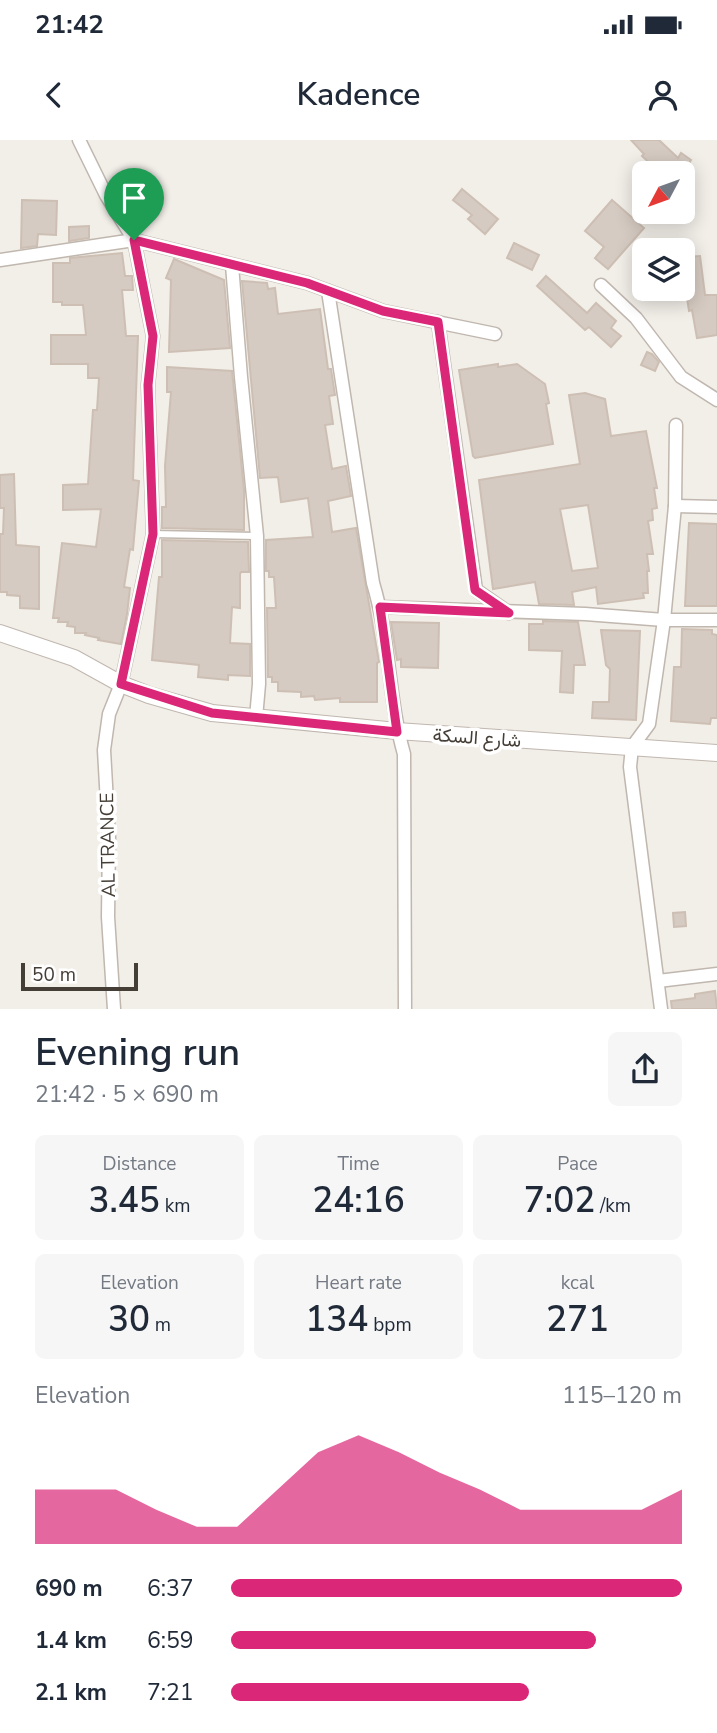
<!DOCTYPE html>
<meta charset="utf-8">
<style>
:root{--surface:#fff;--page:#f6f6f7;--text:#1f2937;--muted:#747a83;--accent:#db2777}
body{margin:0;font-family:"Nunito Sans",Vazirmatn,sans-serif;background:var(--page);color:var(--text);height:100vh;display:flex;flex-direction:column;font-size:26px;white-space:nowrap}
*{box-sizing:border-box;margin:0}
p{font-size:23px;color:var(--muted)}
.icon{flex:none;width:38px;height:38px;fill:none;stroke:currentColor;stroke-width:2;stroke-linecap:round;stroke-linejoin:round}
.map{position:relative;height:869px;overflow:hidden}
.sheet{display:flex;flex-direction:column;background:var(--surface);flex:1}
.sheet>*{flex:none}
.needle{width:46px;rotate:229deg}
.fabs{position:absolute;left:632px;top:21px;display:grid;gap:14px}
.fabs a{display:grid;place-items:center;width:63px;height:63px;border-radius:10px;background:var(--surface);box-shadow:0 4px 18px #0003;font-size:35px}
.scale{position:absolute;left:21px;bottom:18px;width:117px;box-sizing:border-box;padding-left:7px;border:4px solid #453e37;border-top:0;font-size:19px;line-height:24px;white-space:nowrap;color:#453e37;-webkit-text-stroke:5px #fff;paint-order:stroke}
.pin{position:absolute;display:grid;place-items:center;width:60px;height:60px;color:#fff;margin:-72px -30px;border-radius:50% 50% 50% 0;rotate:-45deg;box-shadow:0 0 7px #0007}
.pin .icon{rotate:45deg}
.round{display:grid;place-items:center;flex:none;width:74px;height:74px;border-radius:10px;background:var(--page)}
.overview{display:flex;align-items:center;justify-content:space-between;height:119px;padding:0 35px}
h1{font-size:38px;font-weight:600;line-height:52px}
.metrics{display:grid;grid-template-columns:repeat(3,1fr);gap:10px;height:119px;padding:7px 35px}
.metrics div{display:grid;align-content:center;border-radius:10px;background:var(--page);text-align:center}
.metrics b{font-size:35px;font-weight:600}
.metrics small{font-size:19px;font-weight:400}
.metrics p{font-size:19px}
.chart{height:196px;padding:14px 35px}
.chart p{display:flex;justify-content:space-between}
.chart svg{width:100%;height:126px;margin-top:7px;fill:var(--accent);opacity:.7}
ul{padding:0 35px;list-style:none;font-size:23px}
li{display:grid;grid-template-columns:112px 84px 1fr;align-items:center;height:52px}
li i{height:18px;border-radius:9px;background:var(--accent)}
.status{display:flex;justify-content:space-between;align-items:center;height:49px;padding:0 35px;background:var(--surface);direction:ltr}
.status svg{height:19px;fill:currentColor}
header{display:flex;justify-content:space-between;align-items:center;height:91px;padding:0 35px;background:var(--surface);font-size:32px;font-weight:600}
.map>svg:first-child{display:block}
.building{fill:#d6cbc2;stroke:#cdbfb3;stroke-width:2;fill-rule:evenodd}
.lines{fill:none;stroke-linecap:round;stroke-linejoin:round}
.service-casing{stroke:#c0b7af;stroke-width:9}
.minor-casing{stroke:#c0b7af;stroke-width:15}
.tertiary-casing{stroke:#c0b7af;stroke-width:18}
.service{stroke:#fff;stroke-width:6}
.minor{stroke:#fff;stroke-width:12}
.tertiary{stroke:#fff;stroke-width:16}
.route-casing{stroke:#fff;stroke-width:14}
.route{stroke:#db2777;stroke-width:9}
.labels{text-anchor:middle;stroke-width:7;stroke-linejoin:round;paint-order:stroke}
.street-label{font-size:19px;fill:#453e37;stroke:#fff}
</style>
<div class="status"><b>21:42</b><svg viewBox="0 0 49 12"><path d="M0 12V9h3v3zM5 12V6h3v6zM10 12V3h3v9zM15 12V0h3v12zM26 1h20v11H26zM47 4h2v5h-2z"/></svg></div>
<header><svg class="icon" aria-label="back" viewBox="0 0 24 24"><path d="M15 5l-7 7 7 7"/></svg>Kadence<svg class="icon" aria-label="person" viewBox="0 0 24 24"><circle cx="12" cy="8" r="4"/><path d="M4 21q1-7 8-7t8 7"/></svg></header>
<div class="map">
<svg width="717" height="869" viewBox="0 0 717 869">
<rect width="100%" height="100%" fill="#f2eee8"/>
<!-- building -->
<g class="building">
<polygon points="631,0 659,0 678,18 681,13 691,20 683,33 651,33 654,27 642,16 644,14"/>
<polygon points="462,49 498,79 485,94 468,79 472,75 453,60"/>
<polygon points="22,60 57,61 56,95 38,94 37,106 21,108"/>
<polygon points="612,60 644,88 608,129 595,118 604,107 585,91"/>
<polygon points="89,86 89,98 69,101 69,87"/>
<polygon points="514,103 539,115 532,130 507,118"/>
<polygon points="122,113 125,136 132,136 133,150 122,150 126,196 138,196 133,340 139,341 133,410 130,409 124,447 130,448 127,474 121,504 98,500 99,498 85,495 86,493 75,493 75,487 67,486 68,482 58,482 59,478 53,478 62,403 96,407 101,369 63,370 63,345 88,344 93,270 97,270 99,238 88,238 88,224 51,224 51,195 86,195 83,165 62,165 62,162 53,162 53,123 70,123 70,118"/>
<polygon points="700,116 705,155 717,155 717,195 697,198 692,170 689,171 687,158 690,157 687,117"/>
<polygon points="174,119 224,140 230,208 169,212 171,140 166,138"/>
<polygon points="546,136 587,173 596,163 616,181 611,188 621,196 611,207 589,187 585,190 537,146"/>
<polygon points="242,141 267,143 268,149 275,148 278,174 320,169 328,229 331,229 335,255 329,256 333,284 325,285 332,329 346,326 351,356 328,361 332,392 356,388 379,522 377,523 377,562 340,562 340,558 315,560 314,556 301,557 301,552 278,551 278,542 272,542 272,537 268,537 267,468 276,468 274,437 269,437 269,431 266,431 266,400 313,397 308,358 281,362 278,337 260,338"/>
<polygon points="647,212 652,214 659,222 655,231 641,225"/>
<polygon points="498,224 498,227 517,224 545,244 549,263 546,264 553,304 475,318 473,316 459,230"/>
<polygon points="167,227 232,231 244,350 244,390 162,388 162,367 166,367 165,326 171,252 167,252"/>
<path d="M585 253 605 259 611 296 646 291 657 348H654L657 368 652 369 653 380 648 381 653 414H647L649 431H647L648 453H643L644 458 598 464 596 447 572 452 574 465 539 464 535 442 493 449 479 340 580 324 569 255ZM588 365 598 428 572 431 560 369Z"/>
<polygon points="14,334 16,405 39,407 39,469 20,468 20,456 7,455 7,452 0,452 0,394 3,394 4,368 0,368 0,335"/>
<polygon points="689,383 717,384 717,466 685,466"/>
<polygon points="162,400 248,402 249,432 241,432 240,434 240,468 232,467 230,503 250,504 250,536 228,535 228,540 198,537 199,525 152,520 159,437 162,437"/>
<polygon points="543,481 578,482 585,525 574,525 573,553 560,552 562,511 529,510 529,484 543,484"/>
<polygon points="391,482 439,483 438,528 401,527 401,519 397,520"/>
<polygon points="682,489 712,490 712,494 717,495 717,578 711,578 710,584 671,581 674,527 681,527"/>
<polygon points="601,490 640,491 636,580 592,578 593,562 609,562 610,529 606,525"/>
<polygon points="685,772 686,786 674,787 673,773"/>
<polygon points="715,851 717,869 672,869 671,861 695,858 695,854"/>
</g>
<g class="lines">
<defs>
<polyline id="service" points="153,394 256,396"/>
<g id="minor">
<polyline points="79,0 106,55 134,100 153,196 148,245 153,394 121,544 109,574 104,610 109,698 108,777 114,869"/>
<polyline points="0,120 134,100 307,143 383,171 495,194"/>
<polyline points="232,125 241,237 257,396 259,544 256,578"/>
<polyline points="601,145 636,178 681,237 717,260"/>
<path d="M328 151 373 443C390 499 388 558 404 614L405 869"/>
<polyline points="438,182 476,450 509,473"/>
<polyline points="675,366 717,367"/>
<polyline points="380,467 585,474 664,480 717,480"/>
<polyline points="658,841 717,834"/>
<polyline points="661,869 630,627 632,607 649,584 664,480 675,366 676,285"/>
</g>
<polyline id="tertiary" points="0,493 74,518 121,544 149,555 212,573 397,591 717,613"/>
</defs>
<!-- service casing -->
<use href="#service" class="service-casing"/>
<!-- minor casing -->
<use href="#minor" class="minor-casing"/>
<!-- tertiary casing -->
<use href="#tertiary" class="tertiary-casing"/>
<!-- service -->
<use href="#service" class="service"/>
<!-- minor -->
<use href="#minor" class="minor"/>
<!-- tertiary -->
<use href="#tertiary" class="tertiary"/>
</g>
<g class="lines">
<defs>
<polygon id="route" points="134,100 307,143 383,171 438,182 475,450 509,473 380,467 397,592 212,573 121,544 153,394 148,245 153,196"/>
</defs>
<!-- route casing -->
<use href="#route" class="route-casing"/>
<!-- route -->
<use href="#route" class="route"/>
</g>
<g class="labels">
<!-- street labels -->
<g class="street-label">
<text transform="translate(477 597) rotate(4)" y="7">شارع السكة</text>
<text transform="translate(107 705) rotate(-91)" y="7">AL TRANCE</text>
</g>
</g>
</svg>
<div class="fabs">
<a><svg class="needle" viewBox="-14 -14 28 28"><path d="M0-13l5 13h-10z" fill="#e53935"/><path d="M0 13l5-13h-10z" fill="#747a83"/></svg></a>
<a><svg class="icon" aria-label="layers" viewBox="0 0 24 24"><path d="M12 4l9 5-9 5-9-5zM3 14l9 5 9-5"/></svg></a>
</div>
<div class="scale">50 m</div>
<div class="pin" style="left:134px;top:100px;background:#1e9e55"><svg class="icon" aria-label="arrive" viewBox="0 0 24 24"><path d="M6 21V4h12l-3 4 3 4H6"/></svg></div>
</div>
<section class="sheet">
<div class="overview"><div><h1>Evening run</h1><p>21:42 · 5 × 690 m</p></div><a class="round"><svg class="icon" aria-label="share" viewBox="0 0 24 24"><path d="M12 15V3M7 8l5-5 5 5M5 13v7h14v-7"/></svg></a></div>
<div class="metrics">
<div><p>Distance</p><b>3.45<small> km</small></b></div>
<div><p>Time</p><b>24:16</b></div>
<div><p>Pace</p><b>7:02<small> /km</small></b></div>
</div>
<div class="metrics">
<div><p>Elevation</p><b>30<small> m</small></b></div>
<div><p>Heart rate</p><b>134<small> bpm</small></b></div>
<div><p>kcal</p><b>271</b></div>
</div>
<div class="chart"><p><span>Elevation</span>115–120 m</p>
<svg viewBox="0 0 160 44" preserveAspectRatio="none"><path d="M0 44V25L10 25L20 25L30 32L40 38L50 38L60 25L70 12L80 6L90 12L100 19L110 25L120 32L130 32L140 32L150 32L160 25V44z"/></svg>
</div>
<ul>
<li><b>690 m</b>6:37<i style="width:100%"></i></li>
<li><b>1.4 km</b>6:59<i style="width:81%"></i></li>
<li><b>2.1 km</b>7:21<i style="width:66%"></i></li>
</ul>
</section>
